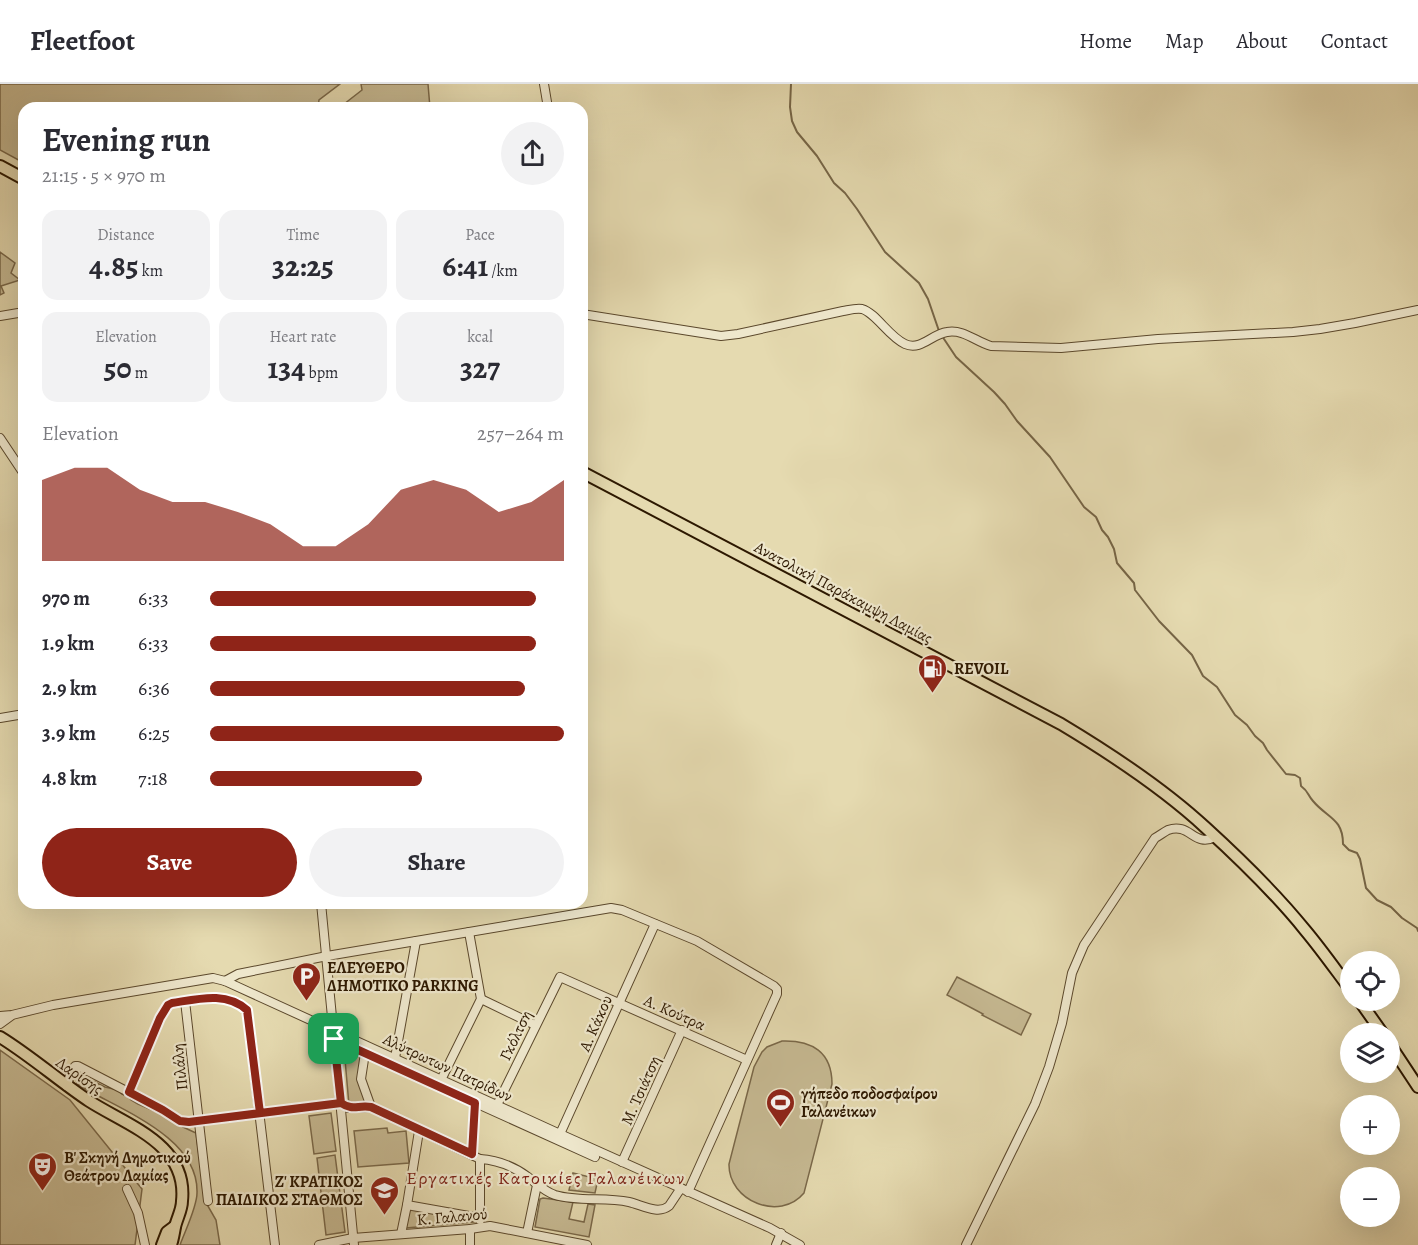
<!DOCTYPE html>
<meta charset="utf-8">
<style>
:root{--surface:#fff;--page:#f2f2f3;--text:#2b2b33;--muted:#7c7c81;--line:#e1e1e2;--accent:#8f2418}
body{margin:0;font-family:Alegreya,serif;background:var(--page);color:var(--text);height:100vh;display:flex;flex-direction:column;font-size:22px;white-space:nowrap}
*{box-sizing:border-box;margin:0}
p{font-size:20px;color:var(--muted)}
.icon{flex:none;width:33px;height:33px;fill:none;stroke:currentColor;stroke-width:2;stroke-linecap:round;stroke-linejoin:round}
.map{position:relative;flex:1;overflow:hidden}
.drawer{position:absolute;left:18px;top:18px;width:570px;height:807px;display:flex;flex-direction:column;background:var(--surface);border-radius:18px;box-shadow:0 6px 24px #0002}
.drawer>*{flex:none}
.tools{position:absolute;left:1340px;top:867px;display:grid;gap:12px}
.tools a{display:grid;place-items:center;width:60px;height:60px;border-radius:50%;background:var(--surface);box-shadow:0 6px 24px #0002;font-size:30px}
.pin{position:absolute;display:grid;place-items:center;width:51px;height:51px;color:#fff;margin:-26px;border-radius:12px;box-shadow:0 3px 9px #0006}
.round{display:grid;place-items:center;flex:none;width:63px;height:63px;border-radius:32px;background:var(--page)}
.summary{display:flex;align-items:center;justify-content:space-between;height:102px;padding:0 24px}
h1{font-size:33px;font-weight:700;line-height:45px}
.stats{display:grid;grid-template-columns:repeat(3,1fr);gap:9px;height:102px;padding:6px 24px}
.stats div{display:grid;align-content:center;border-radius:15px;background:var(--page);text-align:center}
.stats b{font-size:30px;font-weight:700}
.stats small{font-size:16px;font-weight:400}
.stats p{font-size:16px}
.chart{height:168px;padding:12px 24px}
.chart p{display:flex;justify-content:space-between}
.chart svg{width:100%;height:108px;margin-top:6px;fill:var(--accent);opacity:.7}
.cta{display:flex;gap:12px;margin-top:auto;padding:12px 24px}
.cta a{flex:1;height:69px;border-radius:36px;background:var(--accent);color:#fff;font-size:24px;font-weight:700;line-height:69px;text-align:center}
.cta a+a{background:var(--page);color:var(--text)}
ul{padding:0 24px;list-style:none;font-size:20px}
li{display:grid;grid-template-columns:96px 72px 1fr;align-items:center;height:45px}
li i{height:15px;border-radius:8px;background:var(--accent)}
header{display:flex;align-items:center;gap:36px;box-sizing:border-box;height:84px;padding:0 30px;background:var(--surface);border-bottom:2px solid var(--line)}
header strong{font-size:28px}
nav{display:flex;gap:33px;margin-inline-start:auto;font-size:21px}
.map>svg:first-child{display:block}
.green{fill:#c6b992;stroke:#7a6849;stroke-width:1.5}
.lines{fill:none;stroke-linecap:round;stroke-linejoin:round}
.stream{stroke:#766546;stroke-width:2}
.minor-casing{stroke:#5b482c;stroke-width:10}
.major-casing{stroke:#2d1800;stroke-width:14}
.minor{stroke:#eee7cc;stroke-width:8}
.major{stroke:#e5dab0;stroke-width:10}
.route-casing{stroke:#fff;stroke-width:12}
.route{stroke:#8f2418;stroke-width:8}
.labels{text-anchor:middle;stroke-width:4.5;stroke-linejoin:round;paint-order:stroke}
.street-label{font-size:16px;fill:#2d1800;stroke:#eee7cc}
.poi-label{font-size:16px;font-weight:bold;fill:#2d1800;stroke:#eee7cc;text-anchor:start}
.neighbourhood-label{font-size:18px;letter-spacing:1.5px;fill:#7a1f14;stroke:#eee7cc}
</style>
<header>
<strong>Fleetfoot</strong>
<nav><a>Home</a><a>Map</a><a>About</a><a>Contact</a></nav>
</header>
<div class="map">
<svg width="1418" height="1161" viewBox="0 0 1418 1161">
<rect width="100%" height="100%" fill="#e5dab0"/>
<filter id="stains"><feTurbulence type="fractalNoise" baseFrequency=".00333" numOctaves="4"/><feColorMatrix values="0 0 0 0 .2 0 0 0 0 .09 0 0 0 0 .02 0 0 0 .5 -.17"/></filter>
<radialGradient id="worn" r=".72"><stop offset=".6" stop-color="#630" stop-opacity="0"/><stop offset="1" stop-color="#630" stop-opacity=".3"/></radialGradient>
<!-- green -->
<g class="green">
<polygon points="0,0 340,0 319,16 318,24 24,24 24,79 0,66"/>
<polygon points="361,0 428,0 430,24 339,24 362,6"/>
<polygon points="0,168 15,179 11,189 20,196 1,202 4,209 0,211"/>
<polygon points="957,893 1031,930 1021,951 982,931 983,930 947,911"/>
<path d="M782 957C812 956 832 968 832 1000L804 1109C780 1138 728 1117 729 1080L754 983 762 968 767 963Z"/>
<polygon points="344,964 363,971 366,1020 349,1021"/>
<polygon points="0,966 70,1016 142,1105 135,1161 0,1161"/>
<path d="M77 985H82L84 990 91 996 105 1003 118 1006 122 1010 129 1013 131 1016 138 1020 164 1031 183 1043 196 1049 205 1117 216 1136 220 1161H180C185 1147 197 1123 197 1109 199 1052 117 1025 77 1000L75 988Z"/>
<polygon points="331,1029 336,1067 314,1070 309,1032"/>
<polygon points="387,1044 388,1049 406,1047 409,1079 358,1083 354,1047"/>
<polygon points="335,1071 345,1148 326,1151 317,1074"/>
<polygon points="573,1089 598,1095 595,1109 569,1106"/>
<polygon points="543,1114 573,1118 569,1135 584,1138 588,1120 595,1121 589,1153 535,1143 540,1115"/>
<polygon points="412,1124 475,1135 474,1138 406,1144 404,1143 407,1126"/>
</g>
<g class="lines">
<!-- stream -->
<g class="stream">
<polyline points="791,0 790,23 792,37 797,48 817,72 834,99 845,109 857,125 885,168 919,199 928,215 939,247"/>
<path d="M942 252 956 273 994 308 1005 320 1017 337 1050 373 1084 423 1096 433 1102 446 1108 453 1114 465 1117 479 1134 499 1135 506 1159 537 1192 571 1203 592 1217 603 1235 631 1247 641 1255 652 1263 659 1267 666 1286 690 1295 691 1300 694 1301 702C1309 708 1307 710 1313 717 1327 734 1343 734 1343 760L1349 766 1357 769 1360 775 1366 804 1377 816 1391 823 1402 834 1417 844 1418 847"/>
</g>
<defs>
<g id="minor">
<polyline points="544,0 548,24"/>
<path d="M582 230 721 252 738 250 843 227C849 226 856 224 862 225 876 229 889 253 905 260 921 267 932 250 947 248 964 245 976 258 991 262L1061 264 1158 255 1293 248 1320 245 1355 239 1418 226"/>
<polyline points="0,232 24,228"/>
<polyline points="0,354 24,390"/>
<polyline points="0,634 24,630"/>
<polyline points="321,819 354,1161"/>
<polyline points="225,897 238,890 327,872 611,824 622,826 697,857 774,902 777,905 777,910 688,1108"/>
<polyline points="481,915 535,941"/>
<polyline points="185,917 208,1117"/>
<polyline points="0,932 12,931 53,921 213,894 225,897 560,1050 770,1144 800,1161"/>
<polyline points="0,940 11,932"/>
<polyline points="334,955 595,1073"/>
<polyline points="365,969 361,995 371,1023"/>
<polyline points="395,974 416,857"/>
<polyline points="441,996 481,915 469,848"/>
<path d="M67 1002 71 987 75 982H78L163 1026 180 1037 189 1038 341 1019 348 1024 371 1023 480 1075C498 1076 513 1082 528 1093 536 1099 544 1107 555 1111 578 1118 605 1113 629 1118 642 1121 658 1131 669 1122L681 1104"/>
<path d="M129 1008 160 934 168 921 172 919C198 915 226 907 247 926L275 1161"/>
<polyline points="497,1021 560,893 747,976"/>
<polyline points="419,1047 407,1121 480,1134"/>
<polyline points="560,1050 655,840"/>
<polyline points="472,1070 475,1019"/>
<polyline points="480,1075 480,1136"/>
<polyline points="622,1078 682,946"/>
<polyline points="127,1105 138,1129 145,1161"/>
<polyline points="527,1149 537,1101"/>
<polyline points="401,1150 407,1121"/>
<polyline points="319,1161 353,1154 470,1145 490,1142 587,1161"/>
<polyline points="470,1161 470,1145"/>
<polyline points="776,1161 781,1149"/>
<path d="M966 1161 1035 1020 1049 983 1062 939 1072 889 1084 861 1155 754C1159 752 1164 748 1168 746 1190 738 1194 764 1215 753"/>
</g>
<g id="major">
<polyline points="0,82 24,95"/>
<path d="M582 388 1061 640C1111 670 1163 704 1206 744 1240 775 1276 810 1305 846 1321 865 1335 885 1350 905"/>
<polyline points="1359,916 1383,950"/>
<path d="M0 953C31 972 59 997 89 1017 128 1042 188 1060 182 1117 182 1126 177 1134 175 1143 174 1149 173 1155 171 1161"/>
<polyline points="1389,959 1418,1003"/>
<polyline points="162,1161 167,1148 175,1142"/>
</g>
</defs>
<!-- minor casing -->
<use href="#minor" class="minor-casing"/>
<!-- major casing -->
<use href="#major" class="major-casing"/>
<!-- minor -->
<use href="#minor" class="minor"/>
<!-- major -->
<use href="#major" class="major"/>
</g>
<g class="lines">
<defs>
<path id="route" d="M334 955 341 1019 189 1038 180 1037 163 1026 129 1008 160 934 168 921 172 919C198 915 226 907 247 926L260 1029 341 1019C353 1027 357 1021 371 1023L472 1070 475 1019 334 955"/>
</defs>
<!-- route casing -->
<use href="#route" class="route-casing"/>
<!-- route -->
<use href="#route" class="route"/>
</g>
<!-- icons -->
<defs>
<symbol id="fuel-pin" viewBox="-11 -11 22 30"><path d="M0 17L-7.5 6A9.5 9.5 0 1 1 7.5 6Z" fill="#8f2418" stroke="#eee7cc"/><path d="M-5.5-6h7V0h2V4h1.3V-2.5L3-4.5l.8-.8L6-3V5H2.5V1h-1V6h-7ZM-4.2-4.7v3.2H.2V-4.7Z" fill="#fff"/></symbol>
<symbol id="parking-pin" viewBox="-11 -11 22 30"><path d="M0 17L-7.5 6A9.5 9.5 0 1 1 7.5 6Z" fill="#8f2418" stroke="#eee7cc"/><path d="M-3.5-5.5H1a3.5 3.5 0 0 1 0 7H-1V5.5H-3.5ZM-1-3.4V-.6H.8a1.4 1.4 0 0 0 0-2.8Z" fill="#fff"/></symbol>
<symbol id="stadium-pin" viewBox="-11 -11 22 30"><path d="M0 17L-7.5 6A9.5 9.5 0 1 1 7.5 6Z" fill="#8f2418" stroke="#eee7cc"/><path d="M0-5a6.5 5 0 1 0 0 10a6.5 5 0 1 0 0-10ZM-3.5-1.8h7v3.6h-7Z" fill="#fff"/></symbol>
<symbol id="theatre-pin" viewBox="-11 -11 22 30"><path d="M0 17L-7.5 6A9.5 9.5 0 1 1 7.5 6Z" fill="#8f2418" stroke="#eee7cc"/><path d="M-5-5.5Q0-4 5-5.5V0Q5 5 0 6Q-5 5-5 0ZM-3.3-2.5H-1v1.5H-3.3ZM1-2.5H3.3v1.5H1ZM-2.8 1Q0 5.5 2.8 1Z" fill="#fff"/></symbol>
<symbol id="school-pin" viewBox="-11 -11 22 30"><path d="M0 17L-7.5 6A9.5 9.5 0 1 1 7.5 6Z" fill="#8f2418" stroke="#eee7cc"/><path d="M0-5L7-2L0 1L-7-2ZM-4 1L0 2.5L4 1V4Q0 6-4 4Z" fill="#fff"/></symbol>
</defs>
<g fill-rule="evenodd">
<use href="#fuel-pin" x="916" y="568" width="33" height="45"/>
<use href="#parking-pin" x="290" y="876" width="33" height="45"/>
<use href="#stadium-pin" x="764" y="1002" width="33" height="45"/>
<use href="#theatre-pin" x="26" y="1066" width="33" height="45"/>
<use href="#school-pin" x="368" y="1090" width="33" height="45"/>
</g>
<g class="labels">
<!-- street labels -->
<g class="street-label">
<text transform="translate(844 508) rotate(28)" y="6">Ανατολική Παράκαμψη Λαμίας</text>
<text transform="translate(675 928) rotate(24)" y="6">Α. Κούτρα</text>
<text transform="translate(595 939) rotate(-66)" y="6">Α. Κάκου</text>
<text transform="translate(515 951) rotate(-64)" y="6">Γκόλτση</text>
<text transform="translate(179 983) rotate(-96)" y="6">Πιλάλη</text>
<text transform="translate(448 983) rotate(25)" y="6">Αλύτρωτων Πατρίδων</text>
<text transform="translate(80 991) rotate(35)" y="6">Λαρίσης</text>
<text transform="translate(640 1006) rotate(-66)" y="6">Μ. Τσιάτση</text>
<text transform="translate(452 1132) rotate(-5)" y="6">Κ. Γαλανού</text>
</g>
<!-- poi labels -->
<g class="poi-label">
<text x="954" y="590">REVOIL</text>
<text x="327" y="889">ΕΛΕΥΘΕΡΟ<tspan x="327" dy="18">ΔΗΜΟΤΙΚΟ PARKING</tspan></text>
<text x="801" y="1015">γήπεδο ποδοσφαίρου<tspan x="801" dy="18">Γαλανέικων</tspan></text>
<text x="64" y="1079">Β' Σκηνή Δημοτικού<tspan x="64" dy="18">Θεάτρου Λαμίας</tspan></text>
<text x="363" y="1103" text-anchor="end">Ζ' ΚΡΑΤΙΚΟΣ<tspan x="363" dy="18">ΠΑΙΔΙΚΟΣ ΣΤΑΘΜΟΣ</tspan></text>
</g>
<!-- neighbourhood labels -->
<g class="neighbourhood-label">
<text x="546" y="1100">Εργατικές Κατοικίες Γαλανέικων</text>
</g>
</g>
<rect width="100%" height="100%" filter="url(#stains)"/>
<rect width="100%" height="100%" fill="url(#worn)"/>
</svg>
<div class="tools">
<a><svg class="icon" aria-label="locate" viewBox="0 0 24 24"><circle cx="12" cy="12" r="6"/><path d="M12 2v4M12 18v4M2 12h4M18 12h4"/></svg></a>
<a><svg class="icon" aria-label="layers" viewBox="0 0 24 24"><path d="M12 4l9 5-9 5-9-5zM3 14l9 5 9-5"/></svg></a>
<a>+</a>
<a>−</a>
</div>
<div class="pin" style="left:334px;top:955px;background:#1e9e55"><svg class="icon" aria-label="arrive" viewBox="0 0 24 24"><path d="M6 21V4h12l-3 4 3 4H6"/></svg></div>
<section class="drawer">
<div class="summary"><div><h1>Evening run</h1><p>21:15 · 5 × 970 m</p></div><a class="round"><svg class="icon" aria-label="share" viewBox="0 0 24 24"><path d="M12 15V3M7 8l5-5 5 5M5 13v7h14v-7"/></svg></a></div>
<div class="stats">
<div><p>Distance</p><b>4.85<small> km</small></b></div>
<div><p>Time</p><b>32:25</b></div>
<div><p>Pace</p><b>6:41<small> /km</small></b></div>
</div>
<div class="stats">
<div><p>Elevation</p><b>50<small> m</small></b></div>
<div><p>Heart rate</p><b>134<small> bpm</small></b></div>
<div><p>kcal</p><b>327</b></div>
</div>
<div class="chart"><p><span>Elevation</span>257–264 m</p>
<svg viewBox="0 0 160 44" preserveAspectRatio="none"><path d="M0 44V11L10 6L20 6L30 15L40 20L50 20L60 24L70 29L80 38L90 38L100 29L110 15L120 11L130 15L140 24L150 20L160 11V44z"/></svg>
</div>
<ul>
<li><b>970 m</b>6:33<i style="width:92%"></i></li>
<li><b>1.9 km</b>6:33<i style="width:92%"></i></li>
<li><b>2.9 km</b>6:36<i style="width:89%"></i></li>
<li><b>3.9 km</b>6:25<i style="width:100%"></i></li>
<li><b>4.8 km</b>7:18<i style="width:60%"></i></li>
</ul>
<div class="cta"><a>Save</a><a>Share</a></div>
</section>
</div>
